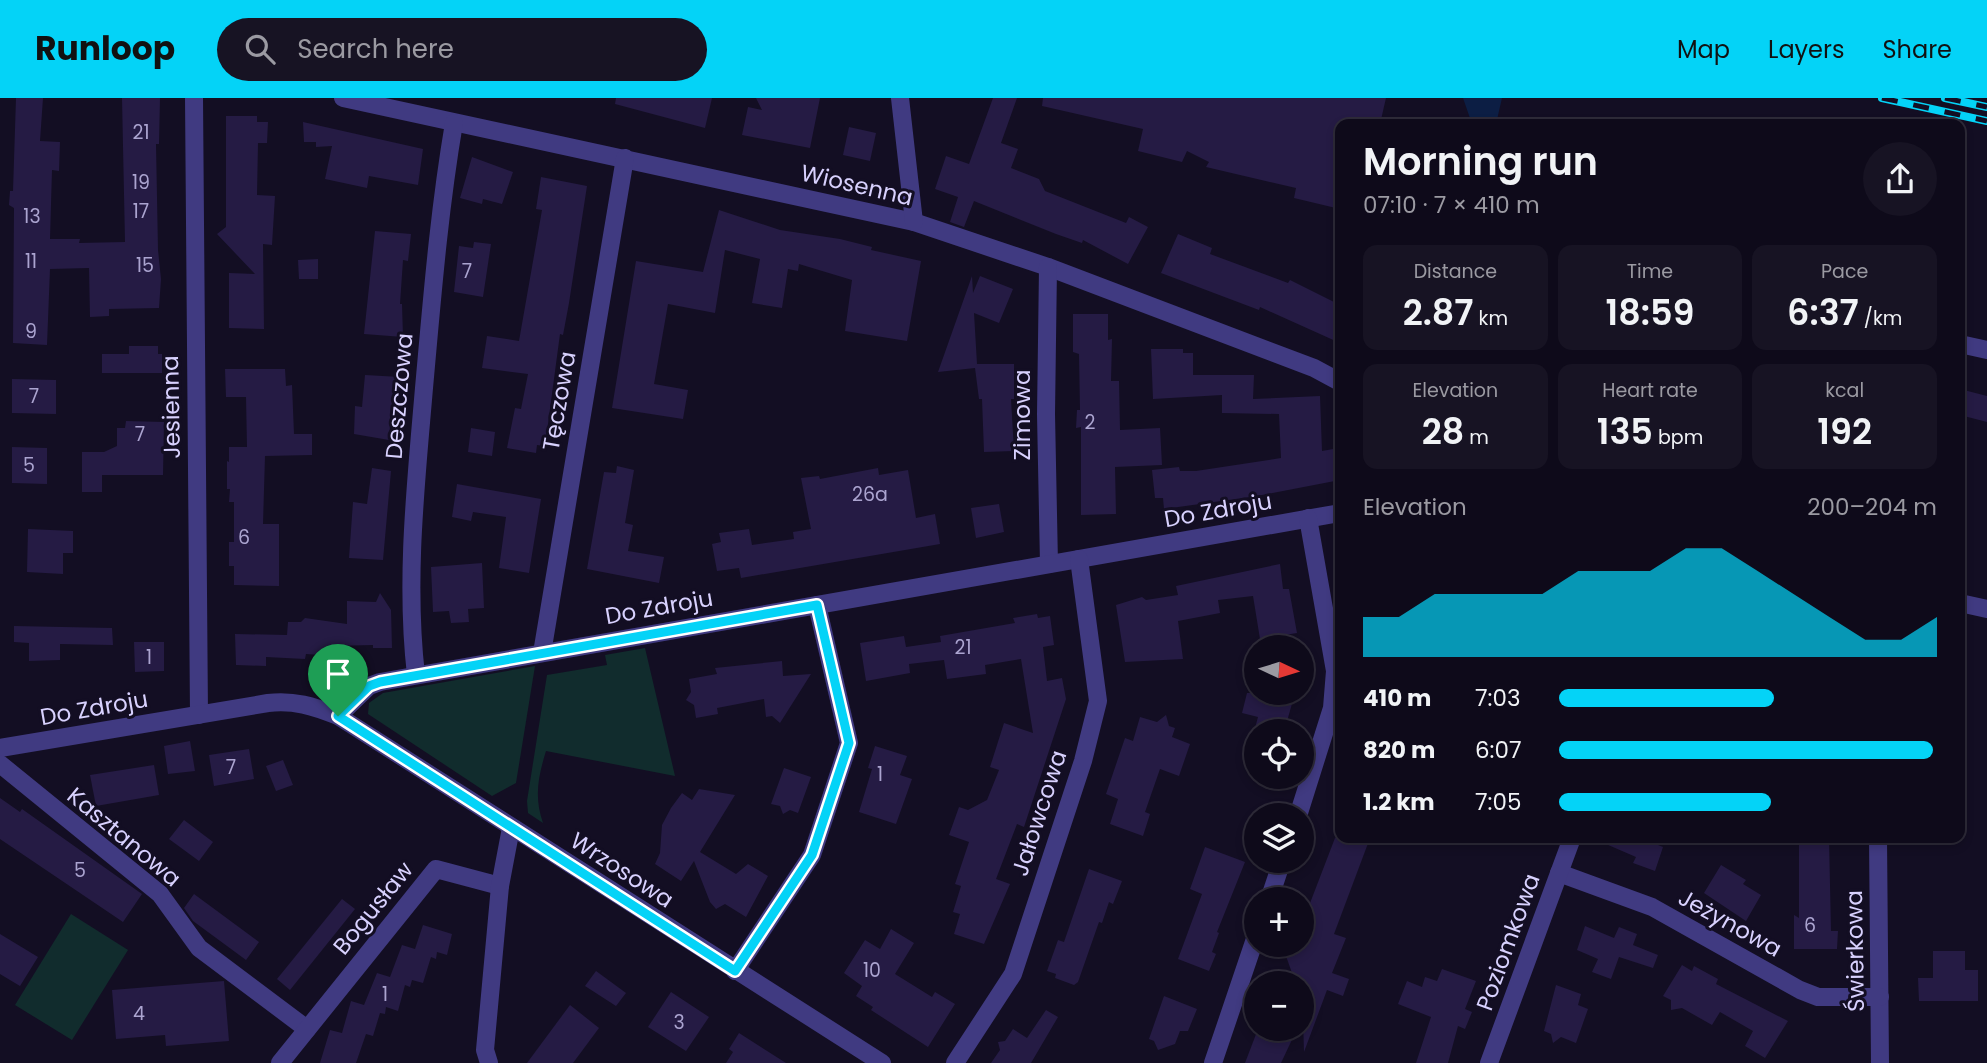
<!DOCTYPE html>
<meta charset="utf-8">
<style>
:root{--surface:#0e0a1a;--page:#171323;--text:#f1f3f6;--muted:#9b9aa2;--line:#2e2b39;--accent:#04d3f7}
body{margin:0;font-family:Poppins,sans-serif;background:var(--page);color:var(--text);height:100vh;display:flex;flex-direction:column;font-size:26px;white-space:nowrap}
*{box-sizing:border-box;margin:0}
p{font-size:23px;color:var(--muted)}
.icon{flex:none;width:38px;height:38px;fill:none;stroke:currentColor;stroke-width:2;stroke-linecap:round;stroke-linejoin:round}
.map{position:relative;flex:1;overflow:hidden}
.panel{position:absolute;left:1335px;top:21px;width:630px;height:724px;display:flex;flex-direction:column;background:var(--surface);border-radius:14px;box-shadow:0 4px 10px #0003,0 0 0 2px var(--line)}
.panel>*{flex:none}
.needle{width:46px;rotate:94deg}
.buttons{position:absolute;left:1244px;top:537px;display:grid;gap:14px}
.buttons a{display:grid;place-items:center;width:70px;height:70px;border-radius:50%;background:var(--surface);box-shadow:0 4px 10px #0003,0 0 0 2px var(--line);font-size:35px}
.pin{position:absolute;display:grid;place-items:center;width:60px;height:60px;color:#fff;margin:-72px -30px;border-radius:50% 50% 50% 0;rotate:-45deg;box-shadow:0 0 7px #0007}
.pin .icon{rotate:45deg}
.round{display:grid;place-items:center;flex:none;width:74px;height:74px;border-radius:37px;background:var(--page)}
.overview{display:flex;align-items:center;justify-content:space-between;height:119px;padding:0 28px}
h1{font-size:38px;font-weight:600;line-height:52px}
.figures{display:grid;grid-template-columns:repeat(3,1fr);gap:10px;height:119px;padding:7px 28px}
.figures div{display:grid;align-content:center;border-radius:14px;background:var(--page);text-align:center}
.figures b{font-size:35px;font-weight:600}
.figures small{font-size:19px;font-weight:400}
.figures p{font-size:19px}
.chart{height:196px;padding:14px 28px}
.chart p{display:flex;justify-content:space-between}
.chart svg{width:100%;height:126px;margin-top:7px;fill:var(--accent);opacity:.7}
ul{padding:0 28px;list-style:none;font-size:23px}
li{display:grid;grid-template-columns:112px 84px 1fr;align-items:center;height:52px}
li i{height:18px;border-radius:9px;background:var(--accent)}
header{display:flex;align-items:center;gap:42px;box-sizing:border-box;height:98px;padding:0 35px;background:var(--accent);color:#111}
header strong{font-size:33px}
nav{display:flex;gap:38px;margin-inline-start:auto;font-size:24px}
.search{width:490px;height:63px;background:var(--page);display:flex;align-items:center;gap:18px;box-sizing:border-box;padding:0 24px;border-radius:38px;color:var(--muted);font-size:26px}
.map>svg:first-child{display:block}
.green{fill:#112c2d}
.water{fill:#0c1e44}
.building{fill:#251b44}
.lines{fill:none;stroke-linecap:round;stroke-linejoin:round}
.minor{stroke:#403a81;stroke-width:18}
.rail-casing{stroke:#04d3f7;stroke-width:8}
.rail{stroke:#130e23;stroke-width:5;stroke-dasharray:16;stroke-linecap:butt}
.route-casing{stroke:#fff;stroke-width:14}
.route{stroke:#04d3f7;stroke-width:9}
.labels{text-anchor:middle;stroke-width:6;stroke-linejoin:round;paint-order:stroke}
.number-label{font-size:19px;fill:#aba4d0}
.street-label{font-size:23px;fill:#d8d1fe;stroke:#130e23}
</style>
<header>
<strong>Runloop</strong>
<div class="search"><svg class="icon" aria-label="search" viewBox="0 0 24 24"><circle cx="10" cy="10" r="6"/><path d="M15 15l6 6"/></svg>Search here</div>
<nav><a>Map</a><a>Layers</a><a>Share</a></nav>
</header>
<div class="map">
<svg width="1987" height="965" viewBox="0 0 1987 965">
<rect width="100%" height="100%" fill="#130e23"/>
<!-- green -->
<g class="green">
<path d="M645 550 675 678 546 653C538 679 534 699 543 725L528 715 527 703 547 577 607 567 605 557Z"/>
<polygon points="535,568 516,685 492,698 368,616 369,605 383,595"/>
<polygon points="71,816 128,852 72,942 15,907"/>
</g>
<!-- water -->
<polygon class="water" points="1463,0 1502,0 1496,26 1472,26"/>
<!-- building -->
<g class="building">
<polygon points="16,0 43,0 40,43 60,44 59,73 52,72 50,141 80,141 79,145 125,144 122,0 160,0 159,46 156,46 158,152 161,181 159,210 109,211 109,218 90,219 89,170 50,171 47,247 13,245 14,110 9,107 10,93 13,93"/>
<polygon points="616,0 712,0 705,30 615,6"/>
<polygon points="756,0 820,0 810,50 742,37 748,9 762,12"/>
<polygon points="993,0 1017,0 1001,45 1018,51 1011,70 1039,81 1045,93 1126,125 1129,119 1148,129 1128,166 1083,142 1082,145 1056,136 974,103 964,129 950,124 958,99 935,91 946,58 969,66"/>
<polygon points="1043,0 1386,0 1380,26 1340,26 1340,111 1294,100 1296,90 1206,69 1209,64 1187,53 1182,64 1138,53 1143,31 1042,8"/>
<polygon points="226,18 257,18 257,24 268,24 267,45 258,45 257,97 275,98 272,147 263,146 264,231 229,230 229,175 255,176 217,136 226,129"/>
<polygon points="303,24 423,51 418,87 369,78 367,90 325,81 332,48 316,49 316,44 304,44"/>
<polygon points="849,29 876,35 870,63 843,57"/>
<polygon points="472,59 513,74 502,106 483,101 482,106 460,100"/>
<polygon points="541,79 587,88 569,205 563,237 560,236 545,348 537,347 536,355 507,350 515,310 521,311 528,276 482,270 487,238 519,243 542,112 536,111"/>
<polygon points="719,112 780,132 840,141 872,149 871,152 921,163 907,243 845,233 852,182 799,166 798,173 788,171 782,210 752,205 760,161 725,152 715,215 668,206 654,286 688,292 683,321 612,310 636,163 703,174"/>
<polygon points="375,133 411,136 408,163 403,162 400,206 402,206 403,239 364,236"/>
<polygon points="1178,136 1212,150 1210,156 1288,185 1290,182 1340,207 1340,245 1260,209 1259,212 1161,175"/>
<polygon points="474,144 491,146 483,199 454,194 459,148 473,150"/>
<polygon points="318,161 318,181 299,181 298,162"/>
<polygon points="972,178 973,195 980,178 1013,191 999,225 974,215 977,266 1014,266 1014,301 1011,301 1014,353 984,354 982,301 979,301 975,270 938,274"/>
<polygon points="1073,216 1108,216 1108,242 1112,241 1111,283 1119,283 1120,332 1160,330 1162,367 1115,369 1116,416 1081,417 1081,329 1076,330 1077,312 1080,312 1079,256 1073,254"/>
<polygon points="129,248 158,248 158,256 162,256 162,275 102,275 102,256 129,256"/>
<polygon points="1151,251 1183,251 1183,255 1193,255 1193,277 1254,277 1253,301 1320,298 1322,353 1339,350 1340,382 1257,398 1164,411 1163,400 1155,400 1152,372 1179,369 1180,373 1196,373 1281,360 1279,316 1222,315 1222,297 1153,301"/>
<polygon points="225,271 285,271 286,288 292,287 294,336 312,336 312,357 265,358 263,426 279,426 279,488 234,487 234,468 229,468 229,444 234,444 234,404 229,404 230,391 227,391 227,363 229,364 229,349 247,349 246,299 226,299"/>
<polygon points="365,277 400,279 397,314 391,313 389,342 354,336 355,308 362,309"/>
<polygon points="12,281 56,282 56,316 12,315"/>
<polygon points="1960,291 1987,298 1987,324 1960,317"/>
<polygon points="126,323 164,324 163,377 102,377 102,394 82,394 82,354 104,354 117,348 117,330 125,330"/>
<polygon points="471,330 495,334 492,358 468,354"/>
<polygon points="12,349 47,350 47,386 12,385"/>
<polygon points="617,368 634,372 625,425 633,427 628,453 664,459 659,485 587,471 604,374 616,375"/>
<polygon points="372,370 391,373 383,462 349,460 353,404 367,406"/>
<polygon points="878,370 879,377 908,372 916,420 935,416 940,446 741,480 739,470 717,473 712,446 721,444 719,435 749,431 752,447 794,441 793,434 811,431 801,380 819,378 820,381"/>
<polygon points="457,386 541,401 529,475 499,470 506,419 473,414 471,423 452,419"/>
<polygon points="999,406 1004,434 976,440 971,410"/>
<polygon points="28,431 73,433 73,455 63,455 63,476 27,474"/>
<polygon points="482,465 484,510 468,511 469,524 451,525 449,513 433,514 431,469"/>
<polygon points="1280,466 1283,491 1289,491 1297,535 1260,541 1253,498 1218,502 1220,515 1178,523 1183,561 1125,564 1116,507 1142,499 1146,502 1178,497 1176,488"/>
<polygon points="380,495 391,512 392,550 373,550 373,547 332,548 332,551 320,552 320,557 306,556 305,561 266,559 266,568 236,567 235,536 287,537 288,524 301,524 305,520 347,526 347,503 376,504"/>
<polygon points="1037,516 1038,520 1050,518 1054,547 1043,549 1047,583 1062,580 1066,601 1024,729 1017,726 996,781 1010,786 984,846 954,836 960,816 953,814 961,788 955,786 969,744 949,737 959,709 968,712 987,702 999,672 990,669 1004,625 1033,635 1021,561 985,567 986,576 947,581 944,562 909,566 910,575 866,583 860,545 904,538 906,549 941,544 940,538 1015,525 1013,520"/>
<polygon points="14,528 112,530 113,547 60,546 60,562 29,563 29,545 14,544"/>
<polygon points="134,544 164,544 164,573 135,574"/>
<polygon points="782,563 783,578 811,576 780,625 772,618 766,619 764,601 717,610 718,616 696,620 694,607 686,602 691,594 689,581 717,576 715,570"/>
<polygon points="1247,595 1295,595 1284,634 1254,634 1258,619 1242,615"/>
<polygon points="1166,617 1169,628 1175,630 1172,639 1190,646 1179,678 1160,671 1145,714 1150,716 1143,738 1110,726 1118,701 1106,696 1125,640 1133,643 1140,619 1157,624"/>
<polygon points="190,643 195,673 168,676 164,648"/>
<polygon points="875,648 907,658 900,677 912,681 896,726 859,714 872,671 868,670"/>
<polygon points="249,651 254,681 214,688 209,657"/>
<polygon points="283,662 293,687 276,693 266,668"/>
<polygon points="154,667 159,697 96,708 90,677"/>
<polygon points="784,670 811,679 798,715 790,712 783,716 780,708 771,706"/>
<polygon points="699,691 735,697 700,754 736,776 748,766 768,778 746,819 725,806 716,811 710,804 694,763 681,783 655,766 660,755 662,727 671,710 682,695 692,702"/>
<polygon points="0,700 20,714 22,711 142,796 123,824 0,741"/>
<polygon points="184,722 213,744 199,763 169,741"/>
<polygon points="1335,740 1370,740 1334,836 1346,840 1332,875 1349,881 1343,898 1327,892 1304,954 1302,886 1296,886 1282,847 1302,847 1302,826"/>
<polygon points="1592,740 1655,740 1653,745 1663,749 1655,773 1633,765 1636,759"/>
<polygon points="1799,740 1829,740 1831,833 1838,833 1837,851 1794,851 1794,817 1799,820"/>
<polygon points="1205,749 1245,764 1217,834 1219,835 1212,854 1216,856 1209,873 1178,861 1202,796 1190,791"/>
<polygon points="1721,767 1746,782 1743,786 1761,797 1746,823 1704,795"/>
<polygon points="1089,771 1122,783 1113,806 1109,804 1102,825 1099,824 1078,884 1074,887 1055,880 1056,876 1047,873 1058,842 1064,844"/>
<polygon points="194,796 259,844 246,862 193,823 184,810"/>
<polygon points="342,801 355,811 290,892 277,881"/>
<polygon points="423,827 452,836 447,857 437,854 436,861 431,859 423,885 412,882 410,889 405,887 398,913 386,909 385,916 380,915 373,938 366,936 356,965 320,965 330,932 342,935 351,903 364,907 377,875 390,879 402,847 415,851"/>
<polygon points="1585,828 1614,840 1619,829 1637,836 1633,847 1658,857 1653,870 1619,859 1611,881 1592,874 1598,861 1577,852"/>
<polygon points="891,831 914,845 895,876 932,899 935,894 955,906 928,949 871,912 873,909 856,898 862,888 844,875 865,842 880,851"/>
<polygon points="0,836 38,859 20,888 0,876"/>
<polygon points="1933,853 1965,853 1965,872 1978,872 1978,903 1919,903 1918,880 1933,880"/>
<polygon points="1682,867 1692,873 1694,868 1718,881 1716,886 1788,923 1765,960 1745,948 1753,933 1720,914 1712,927 1682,910 1671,912 1671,902 1663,898"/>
<polygon points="1442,871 1476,883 1465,911 1472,914 1465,931 1458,928 1448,965 1416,965 1431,919 1398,906 1407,883 1422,889 1425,879 1437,883"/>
<polygon points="596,873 626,895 616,908 585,888"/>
<polygon points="224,883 229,943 166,948 165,937 116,941 112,892"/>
<polygon points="1556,887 1581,896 1578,907 1588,911 1576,945 1561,939 1553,945 1551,936 1544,933"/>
<polygon points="671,894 709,919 686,953 648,929"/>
<polygon points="1164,898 1197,911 1188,933 1180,933 1175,946 1158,952 1154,943 1149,941"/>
<polygon points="570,907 599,930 573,965 527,965"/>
<polygon points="1046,912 1058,919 1031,965 991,965 1000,952 998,944 1005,943 1013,931 1027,940"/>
<polygon points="1258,931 1297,931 1281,965 1245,965"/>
<polygon points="739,935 786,965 726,965 733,954 729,951"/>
</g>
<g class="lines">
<!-- minor -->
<g class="minor">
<polyline points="194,0 199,617"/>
<polyline points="343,0 914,124 1048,169 1314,270 1340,284"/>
<polyline points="900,0 914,124"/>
<polyline points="1048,169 1046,316 1049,466"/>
<polyline points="1960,246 1987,252"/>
<polyline points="1960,505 1987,511"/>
<polyline points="542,555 625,60"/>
<path d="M416 577C405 482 416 385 424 290 432 201 439 113 454 25"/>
<polyline points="338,618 369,588 380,584 1340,415"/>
<path d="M0 650 268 605C294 602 313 608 338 618L882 965"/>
<polyline points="0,666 160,796 199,850 307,931"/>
<polyline points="1298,718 1332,610 1335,573 1308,420"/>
<polyline points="1878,740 1880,965"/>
<polyline points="1559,775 1652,809 1800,892 1818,899 1880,899"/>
<polyline points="1269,802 1282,763"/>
<polyline points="735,873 812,757 849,645 817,507"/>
<polyline points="280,965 436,771 500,788"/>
<polyline points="489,965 485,952 500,788 511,730"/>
<polyline points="955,965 1013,876 1083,663 1098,603 1079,461"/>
<polyline points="1213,965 1256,838"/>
<polyline points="1489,965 1572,740"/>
</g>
<defs>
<g id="rail">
<polyline points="1882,0 1987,23"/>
<polyline points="1945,0 1987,9"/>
</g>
</defs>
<!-- rail casing -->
<use href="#rail" class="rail-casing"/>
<!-- rail -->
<use href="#rail" class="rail"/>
</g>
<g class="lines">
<defs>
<polygon id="route" points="817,507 849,645 812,757 735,873 338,618 369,588 380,584"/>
</defs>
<!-- route casing -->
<use href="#route" class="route-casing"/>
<!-- route -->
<use href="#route" class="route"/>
</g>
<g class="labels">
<!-- number labels -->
<g class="number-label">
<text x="141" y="41">21</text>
<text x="141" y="91">19</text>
<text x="141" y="120">17</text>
<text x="32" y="125">13</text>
<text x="31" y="170">11</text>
<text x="145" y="174">15</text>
<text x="467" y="180">7</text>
<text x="31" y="240">9</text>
<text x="34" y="305">7</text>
<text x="1090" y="331">2</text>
<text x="140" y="343">7</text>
<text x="29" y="374">5</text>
<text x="870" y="403">26a</text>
<text x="244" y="446">6</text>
<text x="963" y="556">21</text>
<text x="149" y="566">1</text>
<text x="231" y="676">7</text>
<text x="880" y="683">1</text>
<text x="80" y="779">5</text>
<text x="1810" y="834">6</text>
<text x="872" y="879">10</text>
<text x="385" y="903">1</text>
<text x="139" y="922">4</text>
<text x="679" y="931">3</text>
</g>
<!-- street labels -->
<g class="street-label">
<text transform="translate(857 87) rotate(13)" y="8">Wiosenna</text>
<text transform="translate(399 298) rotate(-85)" y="8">Deszczowa</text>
<text transform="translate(559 303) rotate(-80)" y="8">Tęczowa</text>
<text transform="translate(171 309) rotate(-91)" y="8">Jesienna</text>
<text transform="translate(1022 317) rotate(-90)" y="8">Zimowa</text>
<text transform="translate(1218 412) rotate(-10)" y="8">Do Zdroju</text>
<text transform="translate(659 509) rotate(-10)" y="8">Do Zdroju</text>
<text transform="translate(94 610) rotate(-10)" y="8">Do Zdroju</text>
<text transform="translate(1039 715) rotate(-72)" y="8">Jałowcowa</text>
<text transform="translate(124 739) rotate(40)" y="8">Kasztanowa</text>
<text transform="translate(622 772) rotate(33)" y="8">Wrzosowa</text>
<text transform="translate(373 810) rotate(-51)" y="8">Bogusław</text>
<text transform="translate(1730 825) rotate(29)" y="8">Jeżynowa</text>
<text transform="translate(1508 844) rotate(-70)" y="8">Poziomkowa</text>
<text transform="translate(1855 853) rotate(-91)" y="8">Świerkowa</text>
</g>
</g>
</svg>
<div class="buttons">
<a><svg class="needle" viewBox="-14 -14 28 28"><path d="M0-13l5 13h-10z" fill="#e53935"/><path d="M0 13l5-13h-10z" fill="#9b9aa2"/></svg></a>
<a><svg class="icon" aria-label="locate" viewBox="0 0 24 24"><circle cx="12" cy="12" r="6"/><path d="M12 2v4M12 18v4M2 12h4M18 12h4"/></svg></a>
<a><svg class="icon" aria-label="layers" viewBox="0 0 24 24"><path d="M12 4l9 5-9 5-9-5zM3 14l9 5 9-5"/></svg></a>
<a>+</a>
<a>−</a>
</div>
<div class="pin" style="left:338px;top:618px;background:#1e9e55"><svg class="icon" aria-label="arrive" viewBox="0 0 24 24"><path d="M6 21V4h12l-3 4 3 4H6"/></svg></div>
<section class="panel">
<div class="overview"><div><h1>Morning run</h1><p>07:10 · 7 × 410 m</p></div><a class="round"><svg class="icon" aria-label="share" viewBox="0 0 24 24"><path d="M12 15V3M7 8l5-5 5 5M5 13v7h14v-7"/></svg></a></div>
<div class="figures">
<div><p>Distance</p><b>2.87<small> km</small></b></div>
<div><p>Time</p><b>18:59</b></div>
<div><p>Pace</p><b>6:37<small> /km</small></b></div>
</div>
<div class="figures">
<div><p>Elevation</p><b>28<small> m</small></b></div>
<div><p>Heart rate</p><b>135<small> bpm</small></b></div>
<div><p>kcal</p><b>192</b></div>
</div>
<div class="chart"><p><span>Elevation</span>200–204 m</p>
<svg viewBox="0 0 160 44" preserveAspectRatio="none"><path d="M0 44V30L10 30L20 22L30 22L40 22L50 22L60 14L70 14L80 14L90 6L100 6L110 14L120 22L130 30L140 38L150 38L160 30V44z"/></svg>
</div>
<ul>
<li><b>410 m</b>7:03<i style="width:57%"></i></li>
<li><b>820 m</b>6:07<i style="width:99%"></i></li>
<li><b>1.2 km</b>7:05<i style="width:56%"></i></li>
</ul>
</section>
</div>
